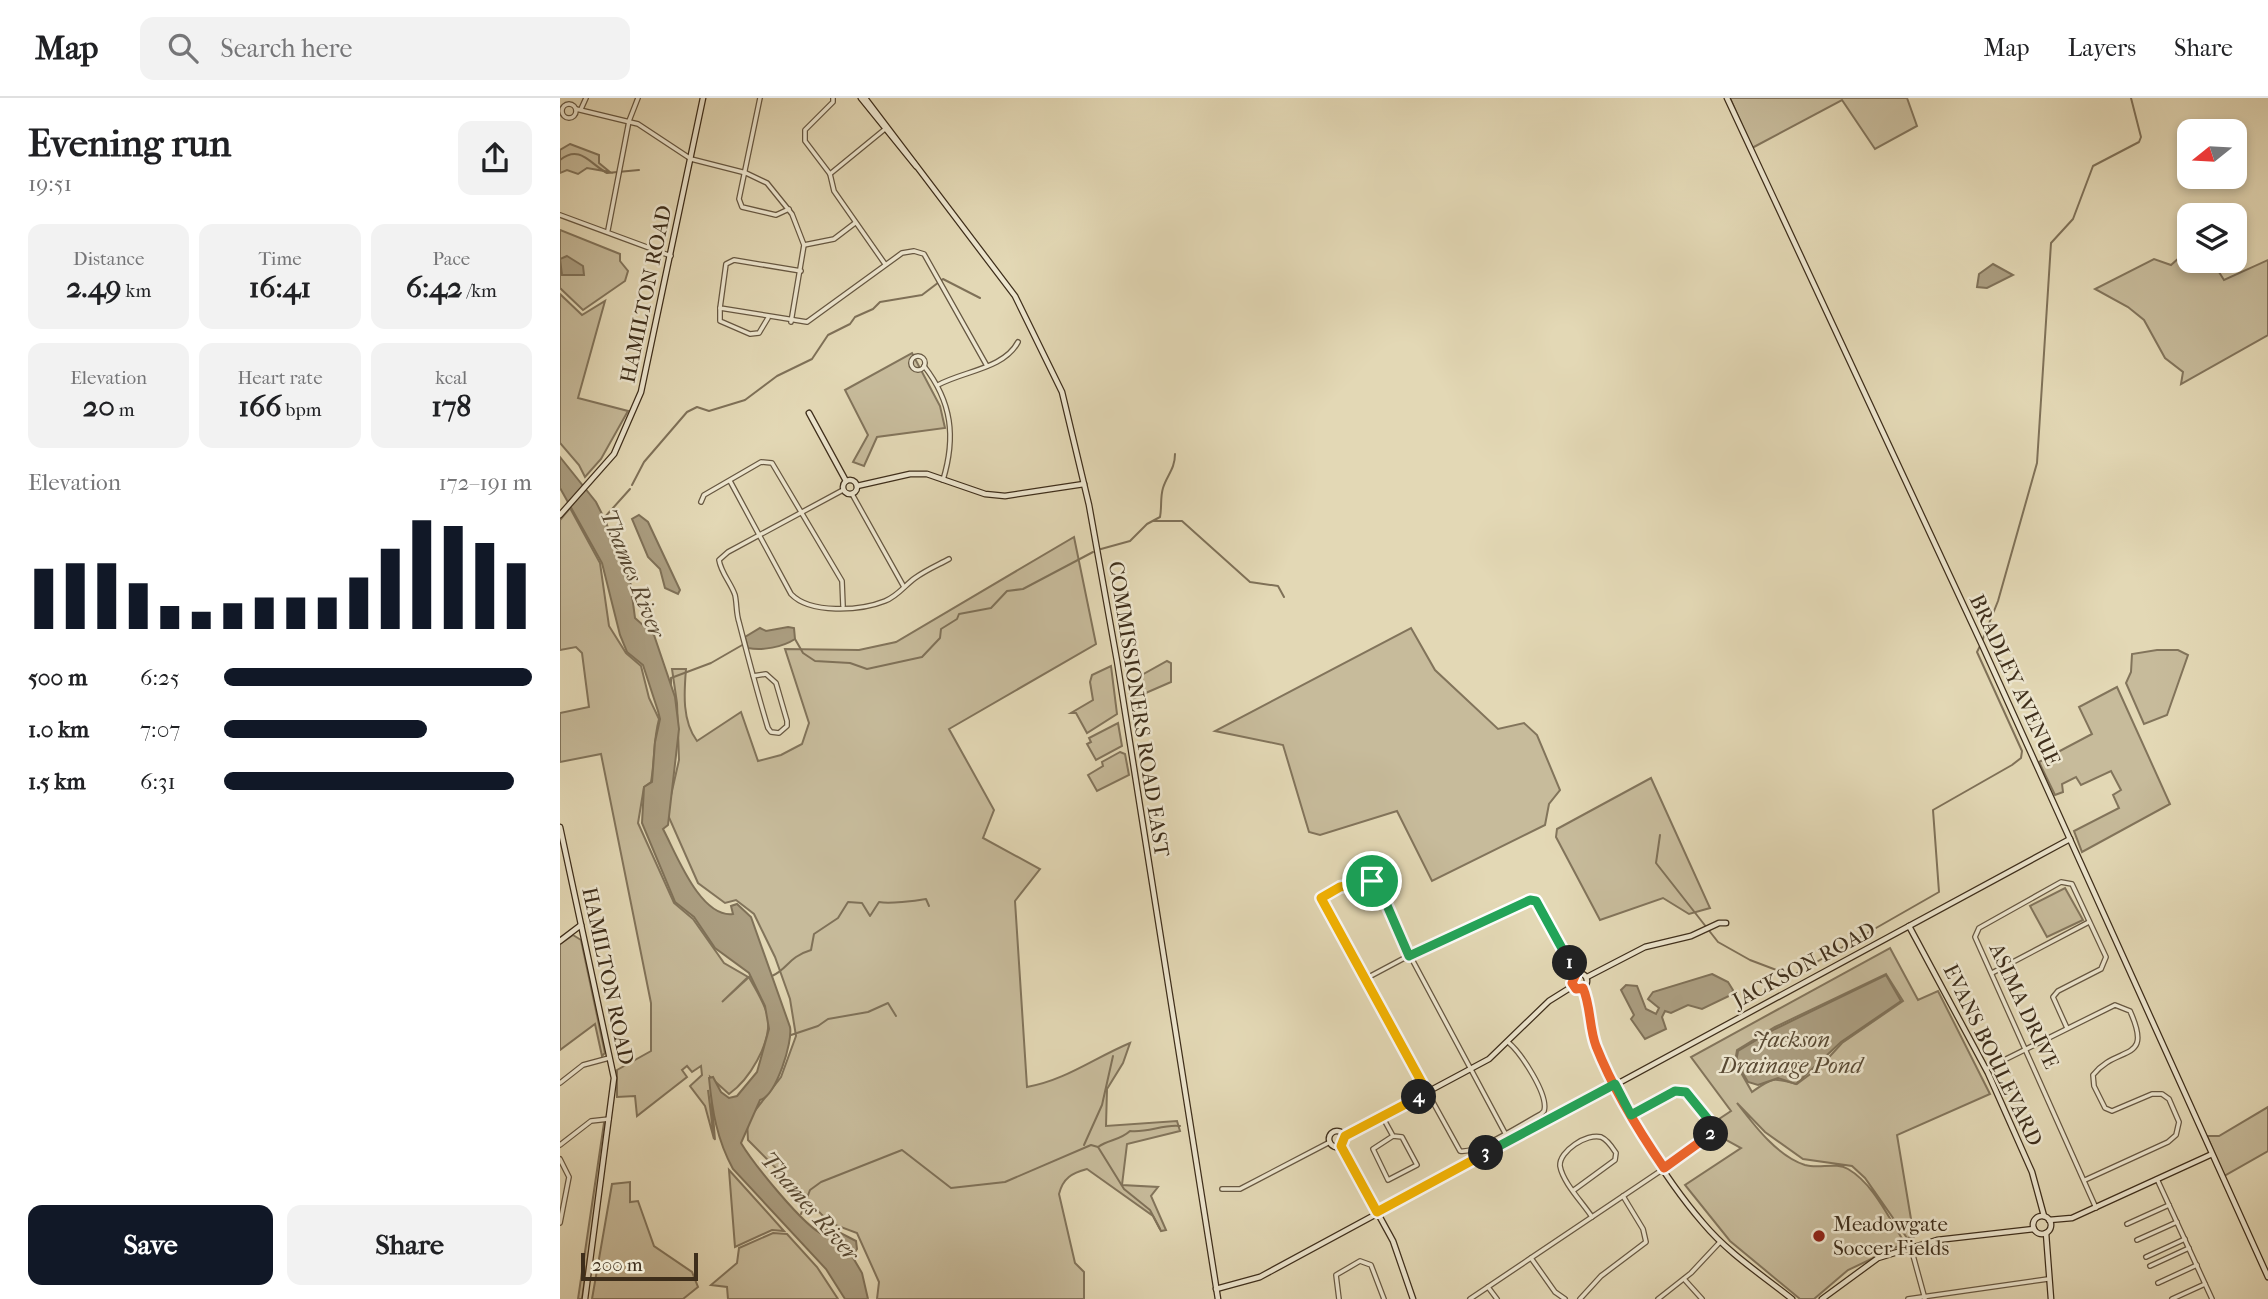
<!DOCTYPE html>
<meta charset="utf-8">
<style>
:root{--surface:#fff;--page:#f2f2f2;--text:#202124;--muted:#757577;--line:#e0e0e0;--accent:#111827}
body{margin:0;font-family:"IM FELL French Canon",serif;background:var(--page);color:var(--text);height:100vh;display:flex;flex-direction:column;font-size:26px;white-space:nowrap}
*{box-sizing:border-box;margin:0}
p{font-size:23px;color:var(--muted)}
.icon{flex:none;width:38px;height:38px;fill:none;stroke:currentColor;stroke-width:2;stroke-linecap:round;stroke-linejoin:round}
.map{position:relative;flex:1;overflow:hidden}
.side{display:flex;flex-direction:column;background:var(--surface);width:560px}
.side>*{flex:none}
.needle{width:46px;rotate:252deg}
.tools{position:absolute;left:1617px;top:21px;display:grid;gap:14px}
.tools a{display:grid;place-items:center;width:70px;height:70px;border-radius:14px;background:var(--surface);box-shadow:0 4px 10px #0003;font-size:35px}
.scale{position:absolute;left:21px;bottom:18px;width:117px;box-sizing:border-box;padding-left:7px;border:4px solid #3e2e1b;border-top:0;font-size:19px;line-height:24px;white-space:nowrap;color:#3e2e1b;-webkit-text-stroke:5px #ede6cf;paint-order:stroke}
.pin{position:absolute;display:grid;place-items:center;width:60px;height:60px;color:#fff;margin:-30px;border:4px solid #fff;border-radius:50%;box-shadow:0 2px 7px #0007}
.km{position:absolute;width:35px;height:35px;margin:-18px;border-radius:50%;background:#222;color:#fff;font-size:19px;line-height:35px;text-align:center}
.round{display:grid;place-items:center;flex:none;width:74px;height:74px;border-radius:14px;background:var(--page)}
.summary{display:flex;align-items:center;justify-content:space-between;height:119px;padding:0 28px}
h1{font-size:38px;font-weight:700;line-height:52px}
.stats{display:grid;grid-template-columns:repeat(3,1fr);gap:10px;height:119px;padding:7px 28px}
.stats div{display:grid;align-content:center;border-radius:14px;background:var(--page);text-align:center}
.stats b{font-size:30px;font-weight:700}
.stats small{font-size:19px;font-weight:400}
.stats p{font-size:19px}
.chart{height:196px;padding:14px 28px}
.chart p{display:flex;justify-content:space-between}
.chart svg{width:100%;height:126px;margin-top:7px;stroke:var(--accent);stroke-width:6}
.button{display:flex;gap:14px;margin-top:auto;padding:14px 28px}
.button a{flex:1;height:80px;border-radius:14px;background:var(--accent);color:#fff;font-size:28px;font-weight:700;line-height:80px;text-align:center}
.button a+a{background:var(--page);color:var(--text)}
ul{padding:0 28px;list-style:none;font-size:23px}
li{display:grid;grid-template-columns:112px 84px 1fr;align-items:center;height:52px}
li i{height:18px;border-radius:9px;background:var(--accent)}
header{display:flex;align-items:center;gap:42px;box-sizing:border-box;height:98px;padding:0 35px;background:var(--surface);border-bottom:2px solid var(--line)}
header strong{font-size:33px}
nav{display:flex;gap:38px;margin-inline-start:auto;font-size:24px}
.search{width:490px;height:63px;background:var(--page);display:flex;align-items:center;gap:18px;box-sizing:border-box;padding:0 24px;border-radius:14px;color:var(--muted);font-size:26px}
main{display:flex;flex:1;min-height:0}
.map>svg:first-child{display:block}
.green{fill:#c7bb9b;stroke:#82745b;stroke-width:2;fill-rule:evenodd}
.water{fill:#ab9e81;stroke:#7f7158;stroke-width:2}
.lines{fill:none;stroke-linecap:round;stroke-linejoin:round}
.stream{stroke:#7f7158;stroke-width:2}
.street-casing{stroke:#675842;stroke-width:6}
.secondary-casing{stroke:#3e2e1b;stroke-width:7}
.street{stroke:#ede6cf;stroke-width:3.5}
.secondary{stroke:#ede6cf;stroke-width:4.5}
.split-1-casing{stroke:#fff;stroke-width:14}
.split-2-casing{stroke:#fff;stroke-width:14}
.split-3-casing{stroke:#fff;stroke-width:14}
.split-4-casing{stroke:#fff;stroke-width:14}
.split-5-casing{stroke:#fff;stroke-width:14}
.split-1{stroke:#22a559;stroke-width:9}
.split-2{stroke:#f0652b;stroke-width:9}
.split-3{stroke:#22a559;stroke-width:9}
.split-4{stroke:#f5b400;stroke-width:9}
.split-5{stroke:#f5b400;stroke-width:9}
.poi-dot{fill:#8f2418;stroke:#ede6cf;stroke-width:2.5}
.labels{text-anchor:middle;stroke-width:5;stroke-linejoin:round;paint-order:stroke}
.street-label{font-size:21px;fill:#3e2e1b;stroke:#ede6cf}
.poi-label{font-size:21px;fill:#3e2e1b;stroke:#ede6cf;text-anchor:start}
.water-label{font-size:23px;font-style:italic;fill:#594a34;stroke:#ede6cf}
</style>
<header>
<strong>Map</strong>
<div class="search"><svg class="icon" aria-label="search" viewBox="0 0 24 24"><circle cx="10" cy="10" r="6"/><path d="M15 15l6 6"/></svg>Search here</div>
<nav><a>Map</a><a>Layers</a><a>Share</a></nav>
</header>
<main>
<section class="side">
<div class="summary"><div><h1>Evening run</h1><p>19:51</p></div><a class="round"><svg class="icon" aria-label="share" viewBox="0 0 24 24"><path d="M12 15V3M7 8l5-5 5 5M5 13v7h14v-7"/></svg></a></div>
<div class="stats">
<div><p>Distance</p><b>2.49<small> km</small></b></div>
<div><p>Time</p><b>16:41</b></div>
<div><p>Pace</p><b>6:42<small> /km</small></b></div>
</div>
<div class="stats">
<div><p>Elevation</p><b>20<small> m</small></b></div>
<div><p>Heart rate</p><b>166<small> bpm</small></b></div>
<div><p>kcal</p><b>178</b></div>
</div>
<div class="chart"><p><span>Elevation</span>172–191 m</p>
<svg viewBox="0 0 160 44" preserveAspectRatio="none"><path d="M5 44V23M15 44V21M25 44V21M35 44V28M45 44V36M55 44V38M65 44V35M75 44V33M85 44V33M95 44V33M105 44V26M115 44V16M125 44V6M135 44V8M145 44V14M155 44V21"/></svg>
</div>
<ul>
<li><b>500 m</b>6:25<i style="width:100%"></i></li>
<li><b>1.0 km</b>7:07<i style="width:66%"></i></li>
<li><b>1.5 km</b>6:31<i style="width:94%"></i></li>
</ul>
<div class="button"><a>Save</a><a>Share</a></div>
</section>
<div class="map">
<svg width="1708" height="1201" viewBox="0 0 1708 1201">
<rect width="100%" height="100%" fill="#e3d8b5"/>
<filter id="stains"><feTurbulence type="fractalNoise" baseFrequency=".00286" numOctaves="4"/><feColorMatrix values="0 0 0 0 .2 0 0 0 0 .09 0 0 0 0 .02 0 0 0 .5 -.17"/></filter>
<radialGradient id="worn" r=".72"><stop offset=".6" stop-color="#630" stop-opacity="0"/><stop offset="1" stop-color="#630" stop-opacity=".3"/></radialGradient>
<!-- green -->
<g class="green">
<polygon points="1170,0 1347,0 1357,28 1315,51 1282,2 1192,50"/>
<polygon points="10,46 39,57 39,65 50,74 27,70 18,76 7,72 0,75 0,52"/>
<polygon points="0,132 60,156 60,163 68,173 65,183 23,212 0,190"/>
<polygon points="1629,151 1629,163 1652,163 1664,182 1708,162 1708,237 1621,286 1623,274 1605,260 1584,222 1568,209 1535,191 1594,161 1611,167"/>
<polygon points="0,196 22,217 45,203 18,300 68,313 41,361 25,379 19,367 0,345"/>
<polygon points="352,255 380,308 385,330 317,339 304,368 293,364 308,337 285,292"/>
<path d="M10 410 40 465 49 528 66 555 81 568 89 600 99 621C93 643 95 662 91 684L84 689 78 725 114 805 133 821 164 865 188 879 162 904 189 879C195 891 206 907 208 920 211 946 189 982 169 996L150 979 155 1042 148 992 154 1041 145 1008 130 988 142 977 141 968 132 974 127 968 122 972 127 979 77 1018 75 998 57 999V972L91 953V905L41 656 0 664V615L29 609 22 555 16 549 0 552V422Z"/>
<path d="M514 439 536 546 389 631 434 712 423 740 480 771 455 803 467 989C506 982 534 960 570 945L563 965 547 991 546 1028 617 1023 620 1033 567 1046 562 1087 598 1089 591 1098 606 1132 601 1133 593 1118 527 1071C512 1075 503 1080 499 1096L515 1165 524 1174V1201H317L319 1184 297 1135 270 1125 188 1042 187 1023 221 979 236 938 230 901 215 859 194 816 176 802 165 805 138 785 107 715 119 662 117 605 112 571H126C124 595 122 623 137 643L181 614 198 663 221 657 242 646 249 625 225 551 299 552 336 544Z"/>
<polygon points="851,530 875,572 938,631 964,625 977,637 1000,692 989,706 985,727 872,783 837,713 760,737 749,734 723,647 655,633"/>
<polygon points="1597,552 1618,552 1628,557 1607,617 1584,626 1566,585 1571,574 1572,556"/>
<polygon points="607,563 611,565 611,584 572,601 571,583"/>
<polygon points="551,568 557,616 527,635 516,615 511,615 533,602 530,584 532,577"/>
<polygon points="1557,589 1610,706 1522,754 1514,733 1559,710 1553,697 1561,692 1551,673 1521,687 1516,679 1502,686 1503,694 1495,697 1479,664 1532,636 1519,609"/>
<polygon points="558,625 562,648 536,662 527,646 531,644 529,640"/>
<polygon points="560,654 565,656 569,677 537,693 528,677 543,668 542,664"/>
<polygon points="1091,680 1150,810 1129,816 1103,800 1040,822 996,739 997,731"/>
<polygon points="1505,790 1523,822 1487,839 1470,808"/>
<polygon points="13,837 21,842 45,955 42,958 35,926 0,952 0,846"/>
<path d="M1330 850 1358 902 1378 893 1430 996 1337 1037 1354 1139 1347 1140 1305 1080 1292 1068 1243 1061 1205 1034 1177 1005C1194 1027 1217 1058 1245 1067 1259 1071 1276 1064 1288 1071 1314 1086 1329 1121 1345 1145L1288 1172 1254 1201H1240L1170 1143 1125 1087 1181 1050 1157 1037 1156 1023 1171 1013 1131 959ZM1326 876 1343 903 1282 945 1261 968 1237 986C1212 979 1212 980 1192 994L1175 964 1177 952 1215 929Z"/>
<polygon points="1708,1009 1708,1053 1664,1078 1647,1038 1659,1038"/>
<polygon points="44,1025 47,1029 22,1201 18,1201"/>
<polygon points="169,1072 224,1133 212,1132 175,1149"/>
<polygon points="70,1084 70,1104 78,1103 94,1148 132,1174 138,1189 123,1201 32,1201 52,1086"/>
<polygon points="213,1135 227,1136 257,1169 278,1201 168,1201 167,1189 151,1187 177,1165 179,1150"/>
</g>
<!-- water -->
<g class="water">
<polygon points="7,158 23,168 24,177 2,177 0,161"/>
<polygon points="1433,166 1453,177 1427,190 1417,189 1419,176"/>
<path d="M0 359 36 404 44 420 70 482 75 520 94 537 115 599 119 631 108 727 103 731C116 755 140 820 173 816L171 808 177 806 191 819 230 929C233 944 216 998 200 1002L181 1045C193 1065 244 1129 264 1137L265 1132 271 1130 296 1143 297 1151 292 1158 302 1175 308 1201H285L266 1171 173 1071C157 1042 152 1012 149 980L153 979 161 994 169 1000 177 998 197 974 209 931 205 908 189 875 155 850 134 819 115 804 82 725 84 689 92 684 95 644 100 621 98 613 83 567 67 554 60 537 42 465 0 390Z"/>
<polygon points="79,417 88,424 120,492 118,496 105,490 100,471 88,459 72,421"/>
<path d="M228 529 234 530 235 541C223 549 202 553 188 550L185 539 200 530 206 533Z"/>
<polygon points="1152,876 1168,884 1173,892 1171,897 1142,911 1128,907 1111,915 1105,913 1102,919 1106,931 1085,941 1071,921 1074,917 1061,892 1066,887 1077,888 1086,911 1096,916 1099,910 1088,901 1093,894"/>
<polygon points="1326,877 1341,903 1281,944 1236,986 1218,980 1198,987 1188,984 1176,964 1178,953 1215,931"/>
</g>
<g class="lines">
<!-- stream -->
<g class="stream">
<path d="M0 62C20 46 30 66 47 75L79 72"/>
<polyline points="72,387 84,364 127,314 137,309 149,313 185,302 217,278 252,261 268,237 290,226 295,219 313,211 320,204 362,197 383,181 420,200"/>
<polyline points="44,420 70,391"/>
<polyline points="593,423 622,423 690,484 718,488 724,499"/>
<path d="M541 451 570 443 587 426 600 419C602 409 600 400 603 390 607 377 615 371 615 356"/>
<polyline points="235,541 243,555 255,563 290,565 307,571 362,559 380,540 381,531 397,521 399,516 431,510 447,493 463,491 533,454"/>
<polyline points="1422,543 1438,503 1477,365 1491,145 1513,121 1533,68 1579,44 1581,39 1571,0"/>
<polyline points="111,586 111,580 151,565 184,546"/>
<polyline points="1100,737 1096,765 1158,844 1190,862 1232,878 1379,794 1373,712 1452,667 1461,660 1462,653 1417,554 1420,548"/>
<path d="M212 878C228 871 228 859 251 852L254 836 278 820 288 804 302 805 310 818 319 804C329 806 355 803 366 801L369 808"/>
<polyline points="231,937 258,928 268,921 308,914 328,905 336,918"/>
<polyline points="524,1047 542,1007 553,958"/>
<path d="M538 1049C549 1041 559 1043 570 1033 588 1035 603 1026 620 1028"/>
<polyline points="241,1116 250,1092 261,1084 342,1052 391,1090 445,1084 531,1047 538,1049 564,1091 590,1112 600,1131"/>
</g>
<defs>
<g id="street">
<polyline points="200,0 179,101 182,109 216,117 229,111"/>
<polyline points="273,0 273,4 245,32 245,43 270,76 274,93 325,166"/>
<circle cx="9" cy="13" r="7"/>
<polyline points="16,11 78,26 131,61 186,75 207,85 232,116 244,147 231,224"/>
<polyline points="21,11 26,0"/>
<polyline points="270,76 325,31"/>
<polyline points="0,117 111,158"/>
<polyline points="48,132 69,23 78,0"/>
<polyline points="244,147 274,141 295,125"/>
<polyline points="241,173 174,162 166,166 160,210 247,224 342,155 354,153 364,156 427,268"/>
<polyline points="160,210 160,223 190,236 199,235 208,220"/>
<circle cx="358" cy="265" r="7"/>
<path d="M364 268C392 304 396 339 383 382"/>
<path d="M378 287C403 273 444 271 458 244"/>
<path d="M170 383 231 496C250 516 300 513 325 503 338 498 345 487 355 480 366 472 378 467 389 461"/>
<polyline points="292,396 344,489"/>
<polyline points="141,404 144,397 201,364 212,365 282,483 283,508"/>
<path d="M193 578 206 576 216 585 227 623V628L219 635 211 634 208 630C197 594 188 559 179 524 176 515 177 506 175 497 171 485 161 475 159 462L168 454 283 392"/>
<polyline points="1432,875 1529,824"/>
<polyline points="805,881 867,848 970,801 976,803 1015,876"/>
<polyline points="1507,930 1493,899 1498,893 1541,871 1546,859 1512,786 1501,784 1419,830 1415,839 1536,1110"/>
<path d="M1426 971 1555 907 1570 913C1594 966 1557 946 1533 977L1534 988 1545 1010 1552 1013 1592 996H1602L1609 1001 1619 1024 1616 1037 1608 1044 1525 1082"/>
<polyline points="0,985 23,967 49,960"/>
<polyline points="822,1018 833,1038 842,1039 857,1067 828,1082 813,1051 833,1038"/>
<path d="M945 1035 839 837 816 785C800 776 775 792 760 800L900 1053C917 1056 964 1025 981 1016L984 1013C989 997 961 955 948 944"/>
<polyline points="0,1047 31,1023 49,1021"/>
<polyline points="0,1061 9,1079 0,1125"/>
<polyline points="1597,1081 1652,1201"/>
<polyline points="662,1091 680,1091 770,1044"/>
<path d="M1014 1092 1055 1062 1056 1055C1052 1049 1048 1042 1041 1039 1027 1035 999 1053 1000 1068 1003 1085 1023 1105 1032 1119"/>
<polyline points="1567,1126 1609,1107"/>
<polyline points="1577,1142 1617,1124"/>
<polyline points="1351,1150 1365,1201"/>
<polyline points="1586,1159 1625,1141"/>
<polyline points="971,1160 995,1194 1005,1201"/>
<polyline points="1590,1168 1629,1150"/>
<polyline points="1124,1181 1142,1201"/>
<polyline points="1598,1185 1637,1167"/>
<polyline points="928,1189 937,1201"/>
<polyline points="779,1201 776,1177 800,1163 811,1167 824,1201"/>
<path d="M910 1201 1148 1041C1157 1025 1139 1004 1126 994L1115 993 1071 1017"/>
<polyline points="1020,1201 1041,1178 1086,1144 1083,1131 1063,1098"/>
<polyline points="1098,1201 1131,1175 1160,1144"/>
<polyline points="1348,1201 1488,1181"/>
<polyline points="1612,1201 1645,1186"/>
</g>
<g id="secondary">
<polyline points="301,0 356,68"/>
<polyline points="305,0 455,198 502,294 529,407 557,563 658,1201"/>
<polyline points="1167,0 1423,549 1708,1179"/>
<polyline points="249,315 286,383"/>
<circle cx="290" cy="389" r="7"/>
<polyline points="297,388 350,376 367,376 425,396 445,398 524,386"/>
<polyline points="0,417 54,356 81,294 143,0"/>
<polyline points="0,729 54,980 25,1201"/>
<polyline points="1349,828 1428,975 1472,1074 1484,1118"/>
<polyline points="0,843 21,827"/>
<circle cx="1019" cy="883" r="8"/>
<polyline points="1027,879 1085,849 1131,838 1159,825 1166,825"/>
<path d="M1023 890C1031 909 1029 929 1036 947 1057 1003 1104 1080 1143 1125 1168 1155 1202 1177 1232 1201"/>
<circle cx="777" cy="1041" r="8"/>
<polyline points="785,1038 929,961 989,903 1013,888"/>
<polyline points="781,1048 833,1143 853,1201"/>
<circle cx="1482" cy="1127" r="9"/>
<polyline points="1489,1122 1512,1120 1650,1057"/>
<polyline points="1486,1135 1491,1201"/>
<polyline points="656,1191 700,1179 1510,741"/>
<polyline points="1262,1201 1318,1160 1377,1142 1474,1131"/>
</g>
</defs>
<!-- street casing -->
<use href="#street" class="street-casing"/>
<!-- secondary casing -->
<use href="#secondary" class="secondary-casing"/>
<!-- street -->
<use href="#street" class="street"/>
<!-- secondary -->
<use href="#secondary" class="secondary"/>
</g>
<g class="lines">
<defs>
<polyline id="split-1" points="812,783 819,789 849,858 970,802 976,803 1010,865"/>
<path id="split-2" d="M1010 865 1016 876 1012 885 1016 891 1023 890C1031 909 1029 929 1036 948 1053 991 1078 1032 1104 1070L1151 1036"/>
<polyline id="split-3" points="926,1055 1055,986 1071,1017 1115,993 1126,994 1152,1026 1151,1036"/>
<polyline id="split-4" points="859,999 785,1038 781,1048 817,1114 926,1055"/>
<polyline id="split-5" points="812,783 780,789 761,800 867,994 859,999"/>
</defs>
<!-- split-1 casing -->
<use href="#split-1" class="split-1-casing"/>
<!-- split-2 casing -->
<use href="#split-2" class="split-2-casing"/>
<!-- split-3 casing -->
<use href="#split-3" class="split-3-casing"/>
<!-- split-4 casing -->
<use href="#split-4" class="split-4-casing"/>
<!-- split-5 casing -->
<use href="#split-5" class="split-5-casing"/>
<!-- split-1 -->
<use href="#split-1" class="split-1"/>
<!-- split-2 -->
<use href="#split-2" class="split-2"/>
<!-- split-3 -->
<use href="#split-3" class="split-3"/>
<!-- split-4 -->
<use href="#split-4" class="split-4"/>
<!-- split-5 -->
<use href="#split-5" class="split-5"/>
</g>
<!-- markers -->
<circle class="poi-dot" cx="1259" cy="1138" r="7"/>
<g class="labels">
<!-- street labels -->
<g class="street-label">
<text transform="translate(86 196) rotate(-78)" y="7">HAMILTON ROAD</text>
<text transform="translate(1455 582) rotate(65)" y="7">BRADLEY AVENUE</text>
<text transform="translate(579 611) rotate(81)" y="7">COMMISSIONERS ROAD EAST</text>
<text transform="translate(1244 867) rotate(-28)" y="7">JACKSON ROAD</text>
<text transform="translate(48 878) rotate(78)" y="7">HAMILTON ROAD</text>
<text transform="translate(1464 908) rotate(65)" y="7">ASIMA DRIVE</text>
<text transform="translate(1433 957) rotate(64)" y="7">EVANS BOULEVARD</text>
</g>
<!-- poi labels -->
<g class="poi-label">
<text x="1273" y="1133">Meadowgate<tspan x="1273" dy="24">Soccer Fields</tspan></text>
</g>
<!-- water labels -->
<g class="water-label">
<text transform="translate(73 475) rotate(68)" y="8">Thames River</text>
<text x="1231" y="949">Jackson<tspan x="1231" dy="26">Drainage Pond</tspan></text>
<text transform="translate(250 1108) rotate(49)" y="8">Thames River</text>
</g>
</g>
<rect width="100%" height="100%" filter="url(#stains)"/>
<rect width="100%" height="100%" fill="url(#worn)"/>
</svg>
<div class="tools">
<a><svg class="needle" viewBox="-14 -14 28 28"><path d="M0-13l5 13h-10z" fill="#e53935"/><path d="M0 13l5-13h-10z" fill="#757577"/></svg></a>
<a><svg class="icon" aria-label="layers" viewBox="0 0 24 24"><path d="M12 4l9 5-9 5-9-5zM3 14l9 5 9-5"/></svg></a>
</div>
<div class="scale">200 m</div>
<div class="pin" style="left:812px;top:783px;background:#1e9e55"><svg class="icon" aria-label="arrive" viewBox="0 0 24 24"><path d="M6 21V4h12l-3 4 3 4H6"/></svg></div>
<b class="km" style="left:1010px;top:865px">1</b>
<b class="km" style="left:1151px;top:1036px">2</b>
<b class="km" style="left:926px;top:1055px">3</b>
<b class="km" style="left:859px;top:999px">4</b>
</div>
</main>
